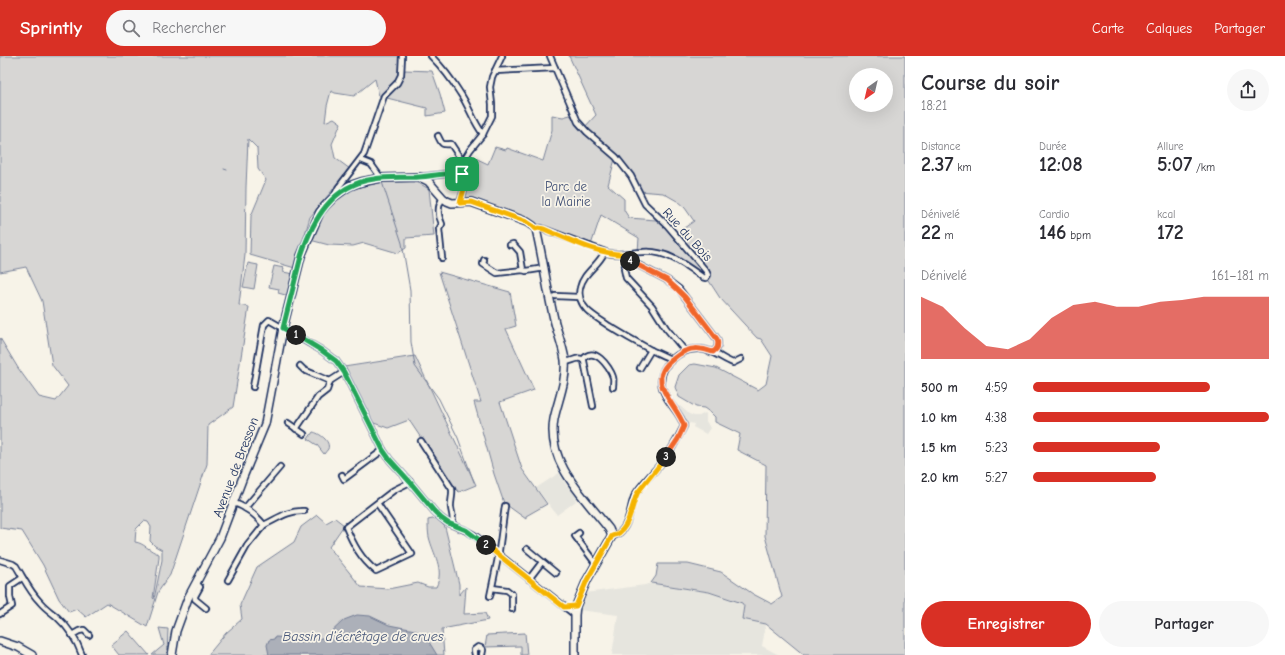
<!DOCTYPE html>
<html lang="fr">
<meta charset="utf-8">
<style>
:root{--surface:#fff;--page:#f7f7f7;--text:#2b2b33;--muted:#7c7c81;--accent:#d93025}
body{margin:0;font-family:"Comic Neue",sans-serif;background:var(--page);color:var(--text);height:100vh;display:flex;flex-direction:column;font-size:15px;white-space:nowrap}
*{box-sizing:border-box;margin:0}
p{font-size:13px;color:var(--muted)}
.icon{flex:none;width:22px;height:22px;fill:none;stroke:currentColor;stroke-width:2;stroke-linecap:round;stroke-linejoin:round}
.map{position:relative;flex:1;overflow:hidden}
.drawer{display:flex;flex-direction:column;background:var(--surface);width:380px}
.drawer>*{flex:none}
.needle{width:26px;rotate:214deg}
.tools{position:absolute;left:849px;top:12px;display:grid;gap:8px}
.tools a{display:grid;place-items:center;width:44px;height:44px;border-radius:50%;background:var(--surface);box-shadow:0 4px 16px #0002;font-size:20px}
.pin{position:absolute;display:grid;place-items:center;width:34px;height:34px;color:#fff;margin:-17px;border-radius:8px;box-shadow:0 2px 6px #0006}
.km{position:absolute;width:20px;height:20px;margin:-10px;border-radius:50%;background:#222;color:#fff;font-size:11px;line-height:20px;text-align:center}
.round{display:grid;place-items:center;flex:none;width:42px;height:42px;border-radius:21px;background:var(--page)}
.head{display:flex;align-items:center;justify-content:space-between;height:68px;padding:0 16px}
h1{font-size:22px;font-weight:600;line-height:30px}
.figures{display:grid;grid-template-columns:repeat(3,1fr);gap:6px;height:68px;padding:4px 16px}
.figures div{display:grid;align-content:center}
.figures b{font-size:20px;font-weight:600}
.figures small{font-size:11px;font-weight:400}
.figures p{font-size:11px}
.chart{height:112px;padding:8px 16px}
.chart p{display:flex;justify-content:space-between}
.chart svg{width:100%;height:72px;margin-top:4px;fill:var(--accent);opacity:.7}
.button{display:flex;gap:8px;margin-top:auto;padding:8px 16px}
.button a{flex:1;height:46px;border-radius:24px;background:var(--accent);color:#fff;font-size:16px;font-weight:600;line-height:46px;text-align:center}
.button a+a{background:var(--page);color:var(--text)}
ul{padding:0 16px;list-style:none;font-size:13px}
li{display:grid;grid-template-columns:64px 48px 1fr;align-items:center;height:30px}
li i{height:10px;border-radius:5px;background:var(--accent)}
header{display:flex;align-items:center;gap:24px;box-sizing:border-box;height:56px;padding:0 20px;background:var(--accent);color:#fff}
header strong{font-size:19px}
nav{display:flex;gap:22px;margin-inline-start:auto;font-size:14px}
.search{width:280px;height:36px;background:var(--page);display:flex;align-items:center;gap:10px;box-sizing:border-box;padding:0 14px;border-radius:22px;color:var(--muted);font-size:15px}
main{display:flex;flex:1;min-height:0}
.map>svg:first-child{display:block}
.built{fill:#e6e5de}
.green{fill:#d7d6d4;stroke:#798299;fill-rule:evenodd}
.water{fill:#acb0b9;stroke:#727c95}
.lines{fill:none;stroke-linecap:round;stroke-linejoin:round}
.stream{stroke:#727c95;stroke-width:1}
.street-casing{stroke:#1b2f5e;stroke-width:8}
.secondary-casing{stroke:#1b2f5e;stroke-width:10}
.street{stroke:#f7f3e8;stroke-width:4.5}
.secondary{stroke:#f7f3e8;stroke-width:7}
.split-1-casing{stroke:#fff;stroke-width:8}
.split-2-casing{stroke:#fff;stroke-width:8}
.split-3-casing{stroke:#fff;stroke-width:8}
.split-4-casing{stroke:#fff;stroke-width:8}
.split-5-casing{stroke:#fff;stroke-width:8}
.split-1{stroke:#22a559;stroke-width:5}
.split-2{stroke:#22a559;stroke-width:5}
.split-3{stroke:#f5b400;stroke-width:5}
.split-4{stroke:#f0652b;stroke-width:5}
.split-5{stroke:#f5b400;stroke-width:5}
.labels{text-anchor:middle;stroke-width:3.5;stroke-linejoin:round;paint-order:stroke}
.park-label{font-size:13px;fill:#415076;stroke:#f7f3e8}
.street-label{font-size:13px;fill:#1b2f5e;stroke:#f7f3e8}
.water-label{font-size:14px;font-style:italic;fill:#465679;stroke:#f7f3e8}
</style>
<header>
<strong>Sprintly</strong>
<div class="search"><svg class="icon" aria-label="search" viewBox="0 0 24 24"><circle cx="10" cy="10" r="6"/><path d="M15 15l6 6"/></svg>Rechercher</div>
<nav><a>Carte</a><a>Calques</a><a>Partager</a></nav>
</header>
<main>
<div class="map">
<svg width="905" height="599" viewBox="0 0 905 599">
<rect width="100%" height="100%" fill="#f7f3e8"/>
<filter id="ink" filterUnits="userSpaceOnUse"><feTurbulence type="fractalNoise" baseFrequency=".025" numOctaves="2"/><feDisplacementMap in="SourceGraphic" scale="8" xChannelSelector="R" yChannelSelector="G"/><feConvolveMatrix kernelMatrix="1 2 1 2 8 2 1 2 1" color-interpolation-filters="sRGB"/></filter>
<g filter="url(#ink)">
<!-- built -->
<g class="built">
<polygon points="680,350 689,358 694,360 699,360 705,357 706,358 706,365 710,372 706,378 693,371 694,368 690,367 687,370 683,358 677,352"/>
<polygon points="559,417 567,430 570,428 578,440 575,443 576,445 557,459 536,432"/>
<polygon points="651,527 709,536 742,547 744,550 742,563 766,568 762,590 779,599 612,599 618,559 579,554 585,537 645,529"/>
</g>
<!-- green -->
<g class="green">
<path d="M0 0H402L396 28 383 40H379L375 23 354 40 335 37 331 35 327 50 325 66 334 62 341 67 332 88 335 102 350 113 310 161 295 212 250 199 251 160 266 124 258 113 257 92 248 83 246 131 245 199 239 249 249 251 233 351 208 369 207 408 170 519 158 536 147 571 107 547 86 561 77 553 69 556 59 543 43 509 22 475 0 472V282L18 312 39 341 56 345 68 330 52 309 42 245 26 211 0 216ZM144 465 148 466 151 471 150 485 155 490 162 494V504L154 543 153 542 159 502V498C149 495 144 487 135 486L136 473Z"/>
<path d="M569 0H905V599H804L766 568 742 563 744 550 742 547 709 536 651 527 656 520 658 508H688L721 516 753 538 772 548 782 541 765 480 766 409 737 394 740 378 715 366V361L711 357 704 352 696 351 679 341 675 331 679 319 689 309 695 308 716 312 758 334 766 328 772 300 761 283 757 282 720 242 709 225 668 203 654 198 638 195 639 182 601 159 591 189 463 141 470 122 464 115 465 110 468 106 471 107 473 101 488 108 495 91 506 94 507 92 543 105 552 74V59L563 61 570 59 583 73 596 59ZM856 19H886V49H856ZM615 103 632 119 639 135 663 137 677 145 685 152 694 165 677 177 656 164 629 162 624 154V143L608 129Z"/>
<polygon points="405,14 432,15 440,38 445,57 427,60 427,52 387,42 403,21"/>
<path d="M410 122 429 133 434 180 406 182V192L398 197 364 187 353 190 329 189 310 184C316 172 321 159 330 149 332 146 336 144 340 142 362 126 383 123 410 122Z"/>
<polygon points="248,207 258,209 254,233 243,231"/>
<polygon points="274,210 284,212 283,216 294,218 289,240 278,237 279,233 269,231"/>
<polygon points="439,216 510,236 516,270 506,273 534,334 500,346 522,413 547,448 526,460 526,463 504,447 494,418 474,346 481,346"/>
<polygon points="415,300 476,429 459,436 451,427 409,364 388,372 371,366 344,311"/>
<path d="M313 376C319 377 331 385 328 393 327 395 325 396 324 398L317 389 308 383Z"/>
<path d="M317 459 326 467 335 462 344 469 329 491 361 531 388 533 418 527 428 531H436C445 513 433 498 429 481 428 476 428 470 428 464L437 462 445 471 459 528V539L466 531 464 558 485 557 488 564 442 573 444 599H208L226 577 242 563 240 549 257 511 294 486 301 471Z"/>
<polygon points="159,572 168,573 167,599 152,599 164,589"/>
<polygon points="128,575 149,599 119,599 111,589"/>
<polygon points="525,577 527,599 521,599 521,590 485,591 487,579"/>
</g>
<!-- water -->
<polygon class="water" points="357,559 370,560 389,569 415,574 429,586 437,599 269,599 267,589 269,584 274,583 275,581 317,583 326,581 344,564"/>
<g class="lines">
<!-- stream -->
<g class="stream">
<polyline points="372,83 382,54"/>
<polyline points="224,113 227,114"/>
<polyline points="382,126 402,187 410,234 411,286 415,310 439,343 458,382 474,426"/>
</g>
<defs>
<g id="street">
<path d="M431 0C442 11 452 24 460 37 469 50 473 65 483 78"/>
<polyline points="495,15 555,12"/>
<path d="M438 80C442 88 441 89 451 88L464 108"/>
<polyline points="361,104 371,108 381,122"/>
<polyline points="420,121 453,117 461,118"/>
<polyline points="334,141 338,132 364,98 384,40 397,27 401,19 402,0"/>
<polyline points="460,147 466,127 461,118 464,104 470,94 483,78 492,60 492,48 490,31 492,21 502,0"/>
<path d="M536 173 541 172 608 197C622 200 629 196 643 196 666 194 684 208 702 221L706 222 708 219 706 215 667 169 645 148 631 120 616 101 587 76 578 66 550 0"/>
<polyline points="510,189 513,188 520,196 523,214"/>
<path d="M604 197C598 210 583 217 580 232 578 239 581 248 587 254 593 260 602 265 609 270 622 278 636 286 649 293 657 297 665 300 672 304"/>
<path d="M626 198 627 203 667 224 679 233 685 241 717 283C719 289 718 293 713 296"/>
<path d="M442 202 439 173 442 168C438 160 437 150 443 142"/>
<polyline points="627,203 624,213 626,222 652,250 666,272 685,295"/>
<polyline points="484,204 483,208 497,217 523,214 526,215 545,212"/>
<polyline points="555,240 579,241"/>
<path d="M583 304C593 288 610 311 613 321 614 324 613 327 613 331"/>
<path d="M565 306C572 306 579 299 584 305L593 350"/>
<polyline points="300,310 304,314 330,325"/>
<polyline points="640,312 651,294"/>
<polyline points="253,331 264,269 269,264 321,294 336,305 344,316 383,394 390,404 410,426 434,455 441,462 448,467 465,474 474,479 575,559"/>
<polyline points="288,367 304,378"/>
<polyline points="296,373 318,341 327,334 330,325 344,316"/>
<path d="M421 385 452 433C453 440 450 447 451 452 452 459 454 461 452 468"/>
<polyline points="342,419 344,423 383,394"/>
<path d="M234 447C246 451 256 459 264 469 277 463 288 454 304 455"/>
<path d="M377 447 412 498 376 515C361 503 353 488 346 471L394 434 410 426"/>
<polyline points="245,452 280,411"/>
<polyline points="579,477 575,480 596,508"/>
<path d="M612 480C629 477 629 454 634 441 639 430 655 415 663 405 672 394 678 382 684 370 680 355 665 346 662 331 657 310 680 292 699 293 712 293 722 303 733 307L741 303"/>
<polyline points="527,493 556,517"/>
<path d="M0 504 13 508 16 510C24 523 30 536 40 546 45 552 51 556 57 561 68 571 77 585 82 599"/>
<polyline points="529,523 542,506"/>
<polyline points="228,524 247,490 264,469"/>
<polyline points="196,527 200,531 195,540 195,543 206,552"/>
<polyline points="492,532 507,534 512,538 512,553"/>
<polyline points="490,540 498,502 505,450"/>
<polyline points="0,558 12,550 10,541 10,530 22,522"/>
<polyline points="72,579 79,575 84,574 89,579"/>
<polyline points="475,599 474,594 478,591 481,592 483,594 482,599"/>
</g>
<g id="secondary">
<polyline points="0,585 18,591 32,599"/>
<path d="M172 599 176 575 188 542 220 482 243 421 265 368 283 272 301 200 320 156 325 150 334 141 349 130 361 126 381 122 420 121 428 125 443 142 447 145 452 147 471 146 527 166 533 170 536 173C543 203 547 233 554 263 557 276 563 290 565 304 567 324 558 344 554 363 546 407 585 442 609 473L612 480 587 524 576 550 575 559V599"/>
</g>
</defs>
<!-- street casing -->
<use href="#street" class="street-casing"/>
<!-- secondary casing -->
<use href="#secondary" class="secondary-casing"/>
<!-- street -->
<use href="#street" class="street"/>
<!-- secondary -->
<use href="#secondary" class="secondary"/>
</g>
</g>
<g class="lines" filter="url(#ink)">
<defs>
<path id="split-1" d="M296 279 283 272 301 200C313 163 332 129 374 123 389 120 404 122 419 121 434 120 447 116 462 118"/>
<polyline id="split-2" points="296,279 321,294 336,305 344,316 383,394 390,404 410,426 434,455 441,462 448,467 466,474 486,489"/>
<path id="split-3" d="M486 489 564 551 576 550 587 524 612 480C630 477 631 448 638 436L666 401"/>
<path id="split-4" d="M630 205 667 224 678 234 685 241 717 283C719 289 718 293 713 296 709 295 705 293 701 293 690 291 680 297 673 303 643 326 677 347 684 370L678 383 666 401"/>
<path id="split-5" d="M462 118 466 126 460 147 471 146 527 166 533 170 536 173 539 172 544 173C568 183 601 200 626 198V203L630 205"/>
</defs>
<!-- split-1 casing -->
<use href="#split-1" class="split-1-casing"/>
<!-- split-2 casing -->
<use href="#split-2" class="split-2-casing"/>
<!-- split-3 casing -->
<use href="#split-3" class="split-3-casing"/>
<!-- split-4 casing -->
<use href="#split-4" class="split-4-casing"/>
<!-- split-5 casing -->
<use href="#split-5" class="split-5-casing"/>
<!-- split-1 -->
<use href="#split-1" class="split-1"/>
<!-- split-2 -->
<use href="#split-2" class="split-2"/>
<!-- split-3 -->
<use href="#split-3" class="split-3"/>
<!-- split-4 -->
<use href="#split-4" class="split-4"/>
<!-- split-5 -->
<use href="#split-5" class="split-5"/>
</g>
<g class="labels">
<!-- park labels -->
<g class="park-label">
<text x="566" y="135">Parc de<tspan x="566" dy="15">la Mairie</tspan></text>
</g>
<!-- street labels -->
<g class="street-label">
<text transform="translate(688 178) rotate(48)" y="5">Rue du Bois</text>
<text transform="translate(235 411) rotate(-69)" y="5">Avenue de Bresson</text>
</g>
<!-- water labels -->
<g class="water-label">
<text x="363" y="585">Bassin d'écrêtage de crues</text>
</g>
</g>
</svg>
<div class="tools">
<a><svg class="needle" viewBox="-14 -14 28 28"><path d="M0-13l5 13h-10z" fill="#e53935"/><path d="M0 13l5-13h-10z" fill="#7c7c81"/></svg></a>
</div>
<div class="pin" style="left:462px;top:118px;background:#1e9e55"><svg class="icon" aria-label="arrive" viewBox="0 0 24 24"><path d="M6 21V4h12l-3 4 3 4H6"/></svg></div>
<b class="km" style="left:296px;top:279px">1</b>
<b class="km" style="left:486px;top:489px">2</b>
<b class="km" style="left:666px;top:401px">3</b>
<b class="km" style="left:630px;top:205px">4</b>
</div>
<section class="drawer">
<div class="head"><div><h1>Course du soir</h1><p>18:21</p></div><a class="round"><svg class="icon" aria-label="share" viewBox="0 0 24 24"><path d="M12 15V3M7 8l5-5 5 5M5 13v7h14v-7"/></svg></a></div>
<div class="figures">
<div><p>Distance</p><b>2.37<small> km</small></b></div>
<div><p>Durée</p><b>12:08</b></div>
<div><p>Allure</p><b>5:07<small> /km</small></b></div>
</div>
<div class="figures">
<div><p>Dénivelé</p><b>22<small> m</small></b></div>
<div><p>Cardio</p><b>146<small> bpm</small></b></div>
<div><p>kcal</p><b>172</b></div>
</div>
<div class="chart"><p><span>Dénivelé</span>161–181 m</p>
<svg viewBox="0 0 160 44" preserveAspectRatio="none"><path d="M0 44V6L10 12L20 25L30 36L40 38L50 32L60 19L70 11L80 9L90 12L100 12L110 9L120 8L130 6L140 6L150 6L160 6V44z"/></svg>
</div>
<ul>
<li><b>500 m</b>4:59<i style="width:75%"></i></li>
<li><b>1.0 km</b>4:38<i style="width:100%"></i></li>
<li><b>1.5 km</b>5:23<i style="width:54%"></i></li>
<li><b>2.0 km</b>5:27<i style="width:52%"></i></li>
</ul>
<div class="button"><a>Enregistrer</a><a>Partager</a></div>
</section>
</main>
